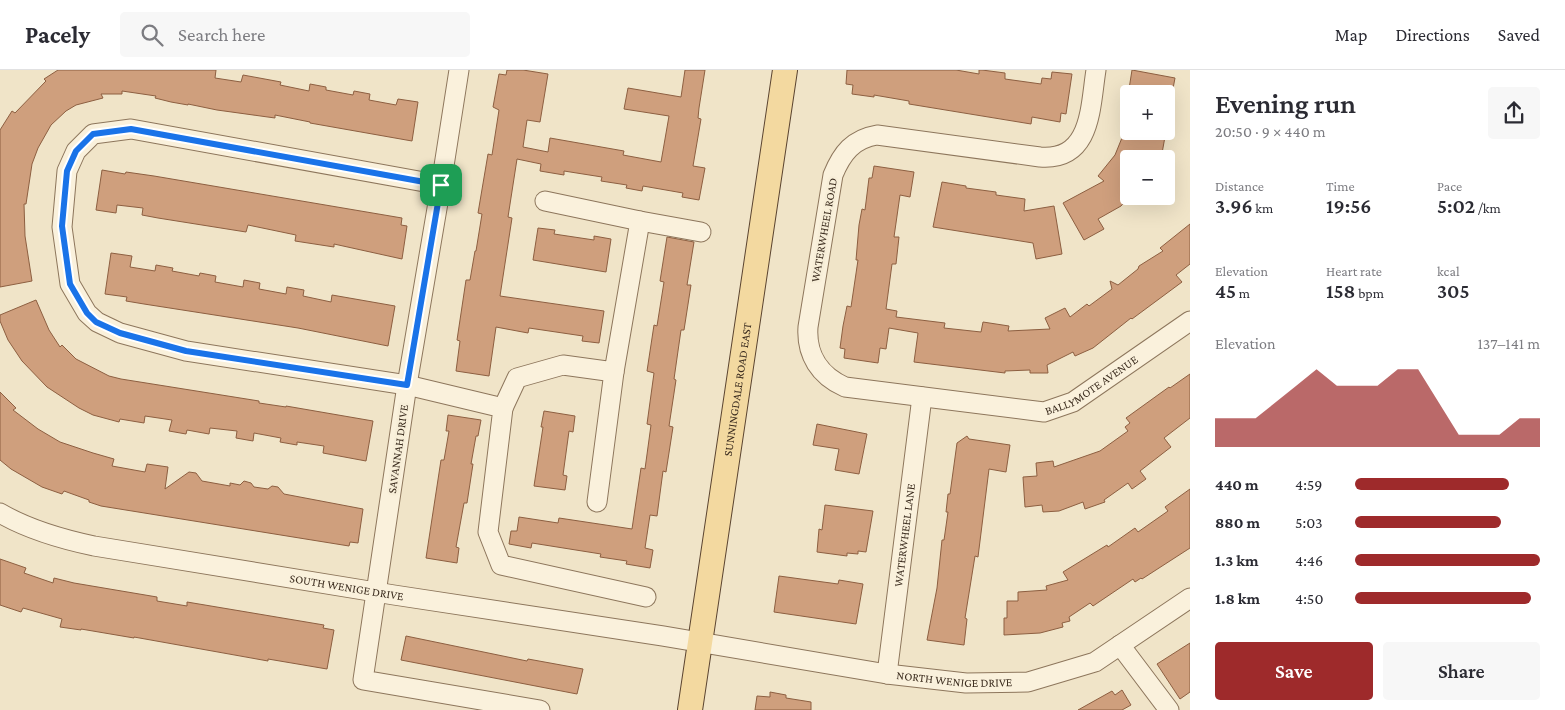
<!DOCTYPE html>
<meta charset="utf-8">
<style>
:root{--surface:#fff;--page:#f7f7f7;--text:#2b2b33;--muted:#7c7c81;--line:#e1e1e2;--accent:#9e2a2b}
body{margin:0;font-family:"Crimson Pro",serif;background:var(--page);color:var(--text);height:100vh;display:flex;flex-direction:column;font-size:19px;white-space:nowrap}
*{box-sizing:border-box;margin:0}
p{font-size:16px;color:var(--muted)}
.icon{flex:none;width:28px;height:28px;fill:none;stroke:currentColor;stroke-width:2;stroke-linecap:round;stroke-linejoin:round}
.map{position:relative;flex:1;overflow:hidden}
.details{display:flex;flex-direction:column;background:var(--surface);width:375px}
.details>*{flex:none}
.fabs{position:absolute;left:1120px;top:15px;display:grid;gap:10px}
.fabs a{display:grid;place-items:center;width:55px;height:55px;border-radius:5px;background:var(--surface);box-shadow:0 5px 20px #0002;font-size:25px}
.pin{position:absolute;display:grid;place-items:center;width:42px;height:42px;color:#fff;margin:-21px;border-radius:10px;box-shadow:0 2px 8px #0006}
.round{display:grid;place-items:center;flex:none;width:52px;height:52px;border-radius:5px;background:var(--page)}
.head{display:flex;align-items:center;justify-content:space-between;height:85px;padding:0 25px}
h1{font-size:28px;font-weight:600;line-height:38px}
.stats{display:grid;grid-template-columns:repeat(3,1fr);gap:8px;height:85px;padding:5px 25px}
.stats div{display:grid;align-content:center}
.stats b{font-size:21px;font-weight:600}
.stats small{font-size:14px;font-weight:400}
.stats p{font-size:14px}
.chart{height:140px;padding:10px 25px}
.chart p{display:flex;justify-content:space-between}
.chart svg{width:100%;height:90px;margin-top:5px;fill:var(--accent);opacity:.7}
.action{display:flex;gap:10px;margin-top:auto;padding:10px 25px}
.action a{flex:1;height:58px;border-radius:5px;background:var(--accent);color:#fff;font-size:20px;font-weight:600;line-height:58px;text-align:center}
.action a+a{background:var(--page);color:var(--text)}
ul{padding:0 25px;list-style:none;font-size:16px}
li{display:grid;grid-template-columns:80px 60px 1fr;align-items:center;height:38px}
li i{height:12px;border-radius:6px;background:var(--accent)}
header{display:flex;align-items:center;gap:30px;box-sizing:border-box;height:70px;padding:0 25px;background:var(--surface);border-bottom:1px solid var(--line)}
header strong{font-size:24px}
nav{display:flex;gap:28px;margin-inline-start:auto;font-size:18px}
.search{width:350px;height:45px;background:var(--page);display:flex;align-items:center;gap:12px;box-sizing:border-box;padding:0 18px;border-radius:5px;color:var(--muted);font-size:19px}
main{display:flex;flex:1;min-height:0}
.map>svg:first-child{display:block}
.building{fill:#cf9f7d;stroke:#8d5f41}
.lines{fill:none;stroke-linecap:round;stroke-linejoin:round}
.minor-casing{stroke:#8d765c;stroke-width:21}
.major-casing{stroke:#5b4430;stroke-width:26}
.minor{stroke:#faf1dc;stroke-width:19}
.major{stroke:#f3d9a0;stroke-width:24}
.route-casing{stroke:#fff;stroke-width:10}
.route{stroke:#1a73e8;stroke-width:6}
.labels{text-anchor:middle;stroke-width:5;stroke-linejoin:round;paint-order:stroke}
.street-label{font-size:12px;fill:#3d2e20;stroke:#f7eed8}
</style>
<header>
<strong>Pacely</strong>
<div class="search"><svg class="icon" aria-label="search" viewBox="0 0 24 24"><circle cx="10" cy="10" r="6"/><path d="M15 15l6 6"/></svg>Search here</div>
<nav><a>Map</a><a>Directions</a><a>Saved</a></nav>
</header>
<main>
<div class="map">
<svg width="1190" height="640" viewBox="0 0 1190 640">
<rect width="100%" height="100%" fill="#f0e4c8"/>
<!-- building -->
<g class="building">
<polygon points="58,0 216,0 215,8 241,12 243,5 281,12 280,15 309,21 310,14 326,17 326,20 353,25 354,21 370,24 369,30 396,35 398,29 418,32 412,71 310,53 310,52 275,45 275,48 217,40 188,34 188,35 171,32 155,28 156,26 122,21 122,24 101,24 103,28 76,35 66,41 51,55 38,78 32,94 26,134 24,134 25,166 32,211 0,217 0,60 12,41 15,43 46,11 44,9"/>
<polygon points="507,0 523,0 548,4 540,52 527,50 523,77 548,82 550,68 624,81 623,85 661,92 669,46 624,39 628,18 681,27 685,0 705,0 699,38 698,48 701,49 693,96 705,98 699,130 682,127 683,123 643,116 642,121 626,118 627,115 601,111 602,107 564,101 564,105 540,101 541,94 517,89 508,147 512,148 500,226 604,241 599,273 582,271 583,266 529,258 528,263 496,257 489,306 456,301 460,271 457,270 466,210 470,210 475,181 476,181 482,144 478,143 488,84 492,85 499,40 493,37 499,4 506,5"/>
<polygon points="847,0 956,0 979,4 979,0 982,0 1005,3 1005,9 1041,14 1042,8 1051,9 1052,2 1072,4 1066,44 1061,43 1060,52 1032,47 1031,54 909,34 909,31 874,25 874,27 852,24 853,15 846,14"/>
<polygon points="1132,0 1175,8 1172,24 1130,24 1131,20 1129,19"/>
<polygon points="1128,53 1129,61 1166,61 1161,89 1129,89 1129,127 1121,136 1098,149 1104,159 1084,170 1063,133 1104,111 1098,106 1115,85"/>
<polygon points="874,96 914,102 910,127 900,125 894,167 899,167 896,194 892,194 886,239 897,241 896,247 945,253 944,258 981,262 983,252 1009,256 1008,261 1050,259 1045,248 1065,238 1070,247 1087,234 1089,236 1112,219 1110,211 1118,215 1138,199 1139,196 1163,181 1160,178 1190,154 1190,194 1176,205 1182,212 1132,249 1131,248 1093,278 1075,286 1073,282 1047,295 1048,303 1030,303 1030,300 1005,301 1005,303 914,292 918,263 889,258 886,279 880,278 878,293 844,288 845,279 840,278 843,256 847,236 851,237 858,190 856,190 859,155 862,139 865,140 869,108 872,108"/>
<polygon points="102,100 125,104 126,102 154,106 402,148 401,155 407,156 402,189 334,174 334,177 295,171 296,165 248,155 246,162 158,148 142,145 143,138 117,135 116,143 96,140"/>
<polygon points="942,112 966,116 966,118 996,122 996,125 1025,129 1024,141 1054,136 1062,184 1036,189 1033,173 933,157"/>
<polygon points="538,158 555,160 554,164 594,170 594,166 611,169 606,202 533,190"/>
<polygon points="667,167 694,172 687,215 691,215 684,260 681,260 674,309 676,310 669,356 673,357 666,402 663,401 657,446 650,445 645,478 653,480 650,498 626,494 627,491 600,487 601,484 532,473 531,478 509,474 511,461 517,461 519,447 558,453 559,448 632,459 641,398 645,399 651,355 647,354 654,303 647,301 654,255 657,256 664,212 660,211"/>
<polygon points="111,183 132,186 130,197 155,201 156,195 173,198 172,201 199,206 200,203 216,206 215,212 243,217 244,210 260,213 259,219 286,224 287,217 304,220 303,226 331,232 332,225 395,236 388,276 298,258 144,234 126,231 127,227 105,224"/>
<polygon points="36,230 49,260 60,277 62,275 76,289 109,306 121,309 259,331 259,333 286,337 286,336 373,351 366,391 323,383 324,376 297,372 297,375 280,372 281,368 254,363 253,371 236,368 237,361 210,358 209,364 187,360 186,364 169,361 172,350 145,346 144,353 120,349 119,352 93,345 79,338 47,317 22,291 8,270 0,251 0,245"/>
<polygon points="1190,304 1190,348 1164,368 1171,377 1140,401 1146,409 1132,419 1128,413 1104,430 1105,432 1085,439 1083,432 1059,441 1043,442 1042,435 1025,437 1023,407 1037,406 1036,393 1053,391 1054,397 1100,381 1128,361 1125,357 1130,353 1126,348 1169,317 1170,318"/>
<polygon points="0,322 16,338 13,340 38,359 60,372 93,383 114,389 112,396 145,402 147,394 168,397 165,419 189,402 196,403 202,411 230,416 230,413 240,415 244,411 251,413 254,417 268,419 272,416 278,417 284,424 363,439 358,473 350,472 349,476 101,436 89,432 89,430 64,421 62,424 42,417 11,399 0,390"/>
<polygon points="544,341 575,346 573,362 569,361 563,405 567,406 565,420 534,416 543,357 541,357"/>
<polygon points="448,345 481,350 478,366 476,366 471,394 473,394 467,433 464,433 456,477 459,478 457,493 426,488 441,390 444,390 449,361 446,361"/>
<polygon points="817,354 867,364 859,404 835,400 839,379 813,375"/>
<polygon points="967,366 969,369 1010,375 1006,402 989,399 978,487 975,486 965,548 967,549 964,575 927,570 937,518 942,470 944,470 948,442 946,442 948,424 950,424 957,373"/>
<polygon points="1190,419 1190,478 1142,509 1141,508 1135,512 1133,509 1093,536 1090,533 1069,547 1070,551 1062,553 1063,557 1040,563 1004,565 1004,548 1007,548 1007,531 1018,531 1018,522 1047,520 1046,516 1068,510 1063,502 1107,475 1108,477 1135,458 1138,462 1168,441 1165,437"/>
<polygon points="825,435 873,441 866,482 858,481 858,484 847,483 847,486 817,482 819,459 822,460"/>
<polygon points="0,489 26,498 24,503 53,513 54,508 74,513 157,527 157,531 187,536 187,532 324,555 323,558 334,560 327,599 268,589 268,591 134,567 134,568 81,559 81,560 60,557 62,549 23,538 21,542 0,535"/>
<polygon points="779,506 838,514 839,510 863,514 856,554 774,542"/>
<polygon points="406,566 527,591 528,589 583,599 577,624 401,590"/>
<polygon points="1190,573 1190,622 1180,629 1157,594"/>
<polygon points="1122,620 1131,635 1122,640 1078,640 1112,621 1115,625"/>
<polygon points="770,622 786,625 786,628 811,632 811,640 755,640 757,626 770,627"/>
</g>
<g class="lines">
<defs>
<g id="minor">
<polyline points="459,0 441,115 407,315 363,610 540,640"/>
<path id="s1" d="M1096 0C1090 37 1092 91 1040 87L877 65C853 69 842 83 833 105L808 257C806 285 820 306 845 317L1044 342 1073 332 1190 251"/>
<polyline points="441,115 131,59 93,64 76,81 67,101 62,157 70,214 87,243 97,252 120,263 186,281 407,315 503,338 488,462 501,495 646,527"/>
<polyline points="640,151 701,162"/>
<polyline points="503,338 517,308 563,295 614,302 640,151 545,131"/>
<polyline points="597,432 614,302"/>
<path id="s2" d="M0 443C29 460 61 469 94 476L394 525 663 566 887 604 966 613 1028 612 1095 592 1190 528"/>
<polyline points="1120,575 1169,640"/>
<path id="s3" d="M887 604 922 327"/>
</g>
<g id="major">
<path id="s4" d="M690 640 785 0"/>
</g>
</defs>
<!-- minor casing -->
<use href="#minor" class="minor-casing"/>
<!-- major casing -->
<use href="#major" class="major-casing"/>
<!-- minor -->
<use href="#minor" class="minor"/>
<!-- major -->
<use href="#major" class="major"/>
</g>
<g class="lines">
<defs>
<polygon id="route" points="131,59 441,115 407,315 186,281 120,263 96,252 87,243 70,214 62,156 67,101 76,81 93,64"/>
</defs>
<!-- route casing -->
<use href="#route" class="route-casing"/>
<!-- route -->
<use href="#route" class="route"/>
</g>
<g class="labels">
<!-- street labels -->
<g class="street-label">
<text transform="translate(824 160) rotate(-80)" y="4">WATERWHEEL ROAD</text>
<text dy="4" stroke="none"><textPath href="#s1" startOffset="830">BALLYMOTE AVENUE</textPath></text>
<text dy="4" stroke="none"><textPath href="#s4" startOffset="324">SUNNINGDALE ROAD EAST</textPath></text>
<text transform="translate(398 379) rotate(-82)" y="4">SAVANNAH DRIVE</text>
<text dy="4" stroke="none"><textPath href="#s3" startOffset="140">WATERWHEEL LANE</textPath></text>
<text dy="4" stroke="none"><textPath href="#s2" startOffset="356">SOUTH WENIGE DRIVE</textPath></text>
<text dy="4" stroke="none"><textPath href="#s2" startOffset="971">NORTH WENIGE DRIVE</textPath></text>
</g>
</g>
</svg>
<div class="fabs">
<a>+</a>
<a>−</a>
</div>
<div class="pin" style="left:441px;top:115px;background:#1e9e55"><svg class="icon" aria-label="arrive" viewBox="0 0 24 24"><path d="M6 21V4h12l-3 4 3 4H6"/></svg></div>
</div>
<section class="details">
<div class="head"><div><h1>Evening run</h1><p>20:50 · 9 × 440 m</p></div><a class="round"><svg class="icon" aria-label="share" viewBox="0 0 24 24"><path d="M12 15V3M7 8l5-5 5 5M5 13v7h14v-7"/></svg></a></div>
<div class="stats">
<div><p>Distance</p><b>3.96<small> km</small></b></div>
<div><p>Time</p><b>19:56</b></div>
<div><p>Pace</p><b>5:02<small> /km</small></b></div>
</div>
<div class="stats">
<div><p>Elevation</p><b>45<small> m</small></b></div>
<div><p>Heart rate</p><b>158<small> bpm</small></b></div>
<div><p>kcal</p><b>305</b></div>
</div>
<div class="chart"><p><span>Elevation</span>137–141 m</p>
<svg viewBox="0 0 160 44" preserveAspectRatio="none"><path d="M0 44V30L10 30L20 30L30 22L40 14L50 6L60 14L70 14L80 14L90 6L100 6L110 22L120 38L130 38L140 38L150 30L160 30V44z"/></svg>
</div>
<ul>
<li><b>440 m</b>4:59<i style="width:83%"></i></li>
<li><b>880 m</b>5:03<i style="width:79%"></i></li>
<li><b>1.3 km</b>4:46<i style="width:100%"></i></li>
<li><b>1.8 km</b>4:50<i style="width:95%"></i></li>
</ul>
<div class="action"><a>Save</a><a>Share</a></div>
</section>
</main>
